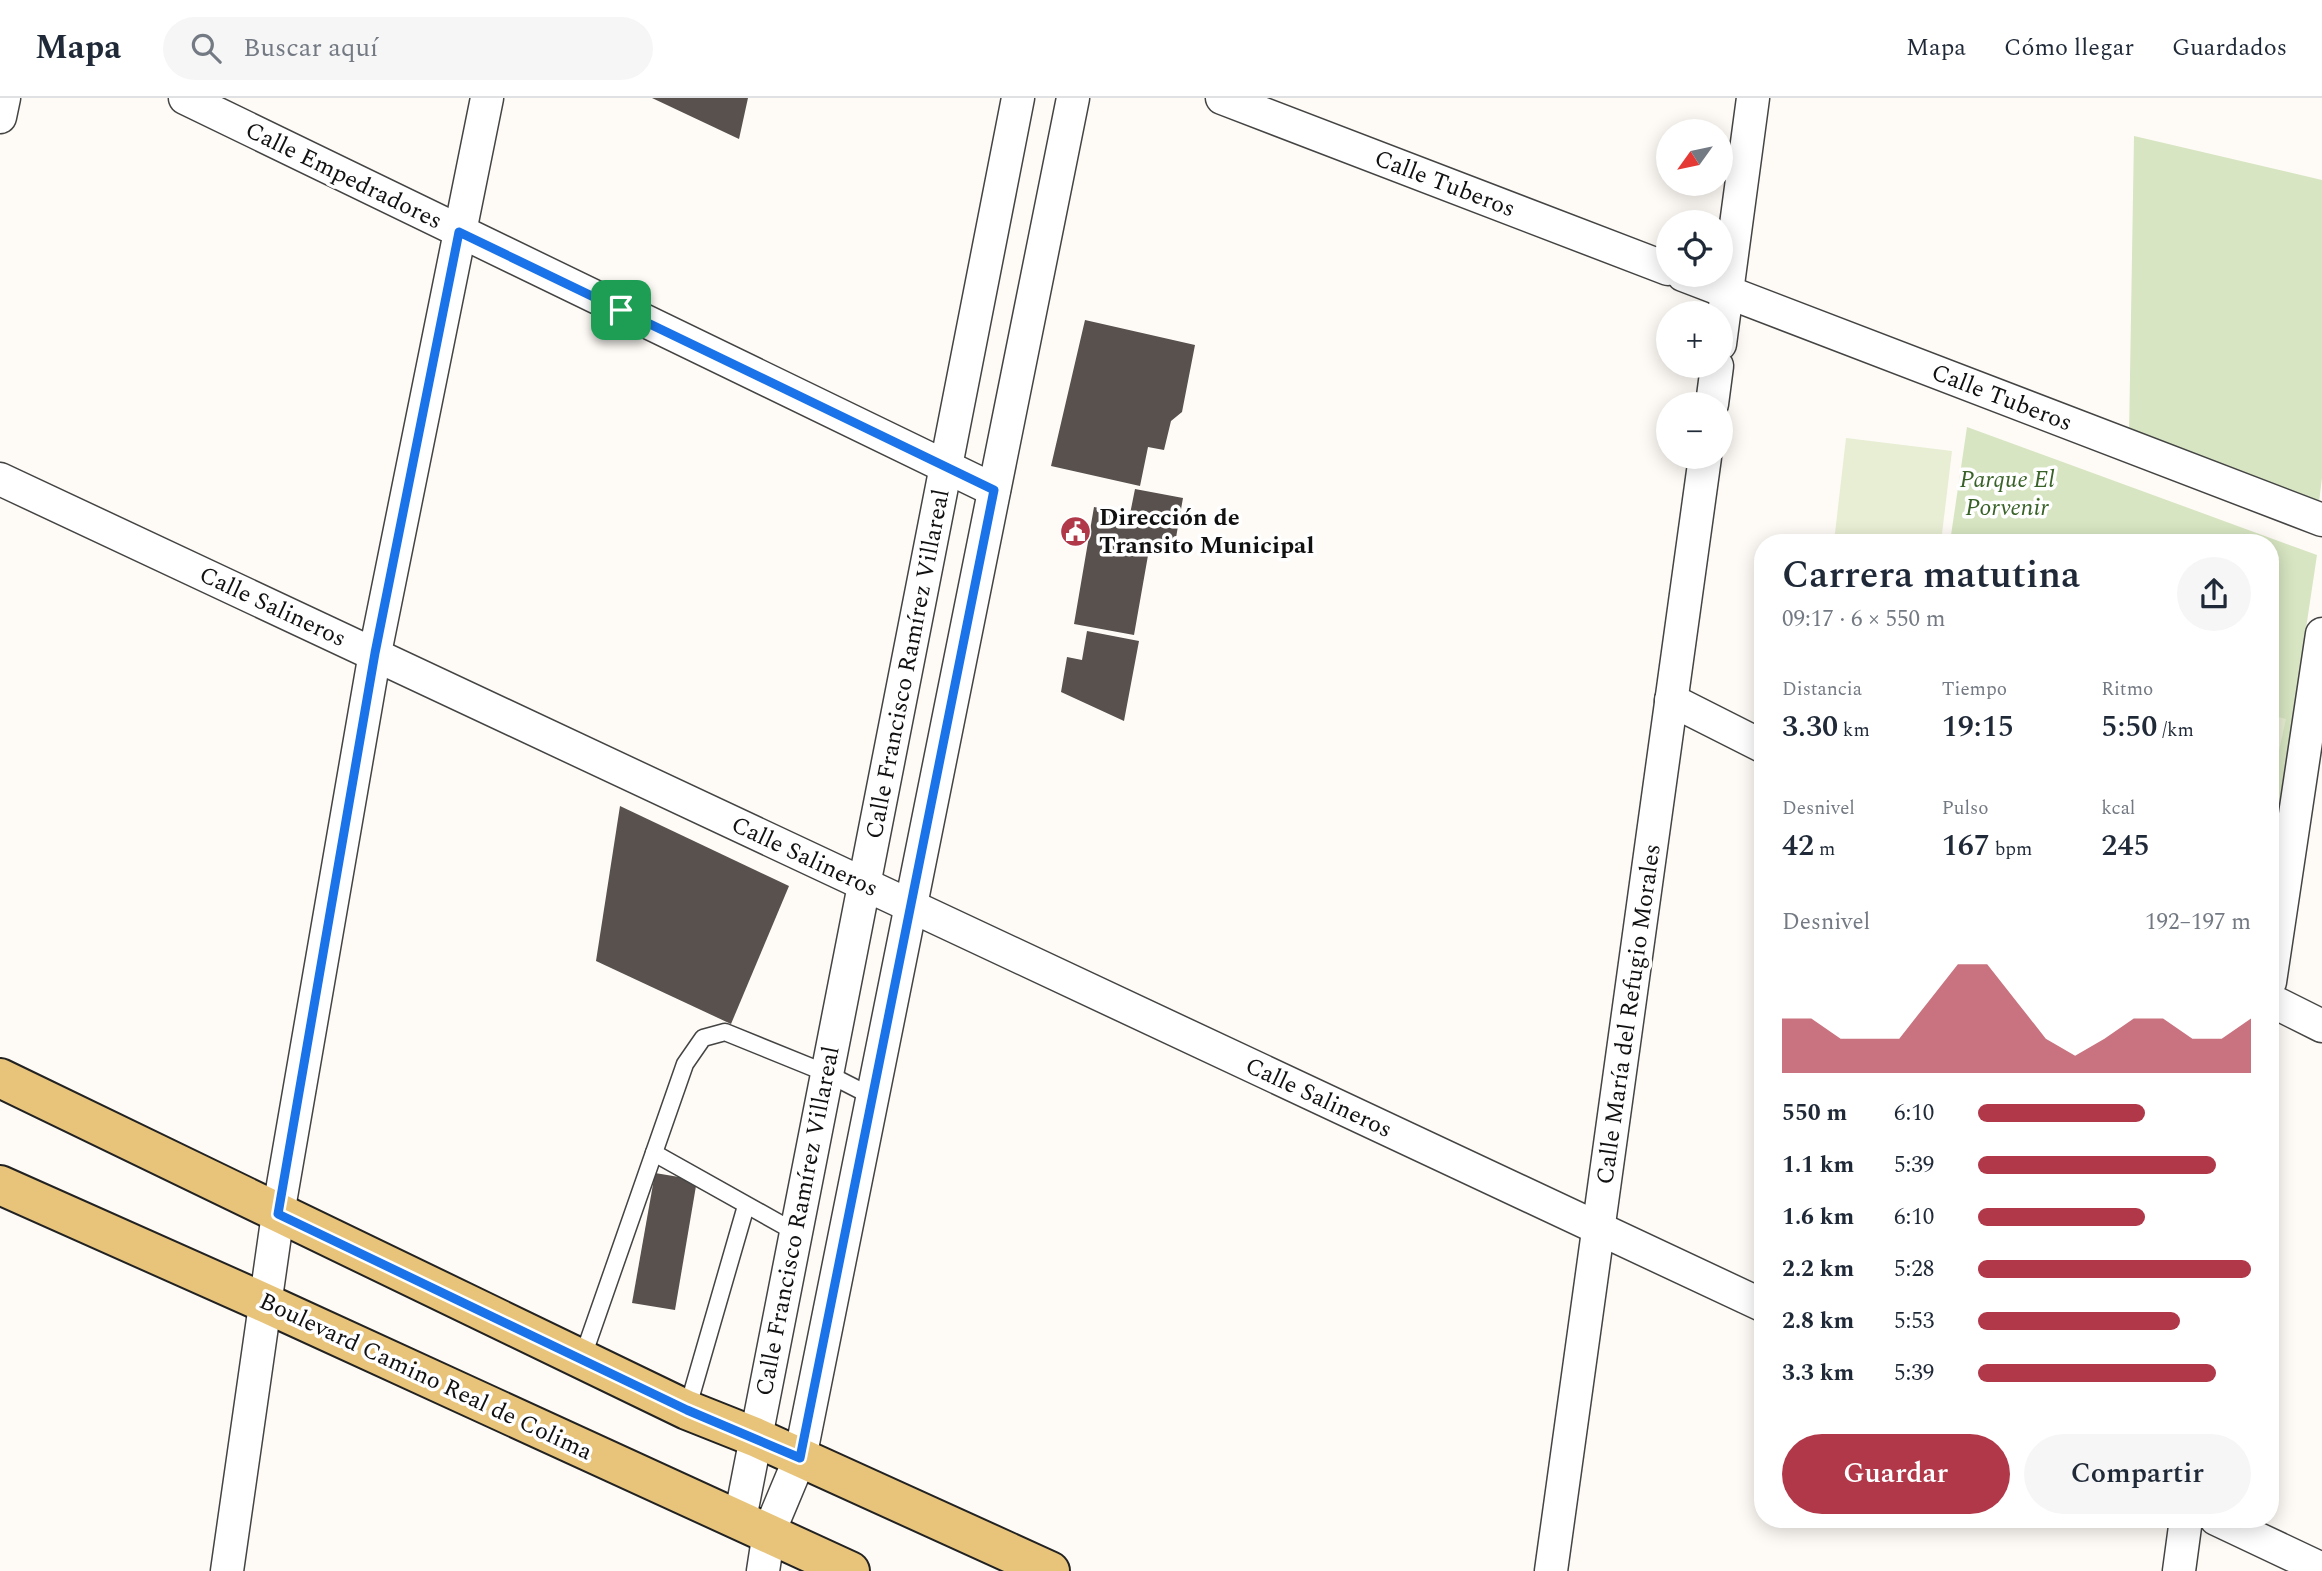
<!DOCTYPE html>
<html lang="es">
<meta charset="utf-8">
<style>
:root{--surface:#fff;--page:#f6f6f7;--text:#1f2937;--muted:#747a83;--line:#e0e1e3;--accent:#b13849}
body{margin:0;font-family:Spectral,serif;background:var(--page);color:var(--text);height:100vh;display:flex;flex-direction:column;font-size:26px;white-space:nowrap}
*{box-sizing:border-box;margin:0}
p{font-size:23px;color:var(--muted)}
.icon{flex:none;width:38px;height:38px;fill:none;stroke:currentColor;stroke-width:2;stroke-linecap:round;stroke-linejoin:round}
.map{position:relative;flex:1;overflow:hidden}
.panel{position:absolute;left:1754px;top:436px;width:525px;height:994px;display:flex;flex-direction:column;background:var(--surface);border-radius:28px;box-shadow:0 4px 18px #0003}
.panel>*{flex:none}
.needle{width:46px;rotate:237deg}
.tools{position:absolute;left:1656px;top:21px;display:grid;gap:14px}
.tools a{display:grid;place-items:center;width:77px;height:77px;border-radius:50%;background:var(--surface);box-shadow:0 4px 18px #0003;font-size:35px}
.pin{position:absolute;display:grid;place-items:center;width:60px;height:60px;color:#fff;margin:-30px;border-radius:14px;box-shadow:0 4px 10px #0006}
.round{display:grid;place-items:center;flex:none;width:74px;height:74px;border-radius:37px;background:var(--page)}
.head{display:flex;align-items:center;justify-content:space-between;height:119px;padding:0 28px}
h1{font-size:38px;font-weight:600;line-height:52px}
.metrics{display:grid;grid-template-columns:repeat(3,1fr);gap:10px;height:119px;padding:7px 28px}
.metrics div{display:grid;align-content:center}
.metrics b{font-size:30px;font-weight:600}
.metrics small{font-size:19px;font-weight:400}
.metrics p{font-size:19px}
.chart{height:196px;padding:14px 28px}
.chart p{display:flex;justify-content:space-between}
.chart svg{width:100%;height:126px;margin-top:7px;fill:var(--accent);opacity:.7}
.button{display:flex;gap:14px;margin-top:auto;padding:14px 28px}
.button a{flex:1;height:80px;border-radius:42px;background:var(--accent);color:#fff;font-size:28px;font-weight:600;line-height:80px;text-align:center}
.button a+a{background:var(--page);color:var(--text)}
ul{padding:0 28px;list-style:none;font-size:23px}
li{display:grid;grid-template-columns:112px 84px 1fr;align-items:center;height:52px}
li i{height:18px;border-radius:9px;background:var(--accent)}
header{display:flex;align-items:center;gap:42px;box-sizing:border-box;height:98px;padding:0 35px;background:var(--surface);border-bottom:2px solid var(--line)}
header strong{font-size:33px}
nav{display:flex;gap:38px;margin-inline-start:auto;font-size:24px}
.search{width:490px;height:63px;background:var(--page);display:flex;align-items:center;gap:18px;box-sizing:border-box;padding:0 24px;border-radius:38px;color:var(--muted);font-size:26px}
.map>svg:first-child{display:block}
.green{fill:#d7e5c2}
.pitch{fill:#e7eed3}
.building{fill:#58514e}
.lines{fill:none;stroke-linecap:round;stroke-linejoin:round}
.lane-casing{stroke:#444;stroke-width:19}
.street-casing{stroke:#444;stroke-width:35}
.primary-casing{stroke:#222;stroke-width:42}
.lane{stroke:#fff;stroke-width:16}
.street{stroke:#fff;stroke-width:32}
.primary{stroke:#e8c47b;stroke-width:38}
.route-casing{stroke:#fff;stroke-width:14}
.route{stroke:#1a73e8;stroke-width:9}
.labels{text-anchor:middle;stroke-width:7;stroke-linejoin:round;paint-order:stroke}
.street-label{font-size:24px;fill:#111;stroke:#fff}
.park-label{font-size:24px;font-style:italic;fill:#396228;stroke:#fff}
.poi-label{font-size:24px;font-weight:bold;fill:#111;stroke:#fff;text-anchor:start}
</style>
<header>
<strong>Mapa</strong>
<div class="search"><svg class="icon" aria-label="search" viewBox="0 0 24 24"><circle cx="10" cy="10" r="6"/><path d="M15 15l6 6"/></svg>Buscar aquí</div>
<nav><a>Mapa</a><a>Cómo llegar</a><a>Guardados</a></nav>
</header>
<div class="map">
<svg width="2322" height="1473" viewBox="0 0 2322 1473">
<rect width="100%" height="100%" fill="#fefbf6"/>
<!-- green -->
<g class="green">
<polygon points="2134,38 2322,82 2322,380 2317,420 2129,339"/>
<polygon points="1967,329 2317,457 2270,771 2270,444 1950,444"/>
</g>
<!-- pitch -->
<g class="pitch">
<polygon points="1846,340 1952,353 1941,444 1834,444"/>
<polygon points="2270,617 2286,621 2270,693"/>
</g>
<!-- building -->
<g class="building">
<polygon points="652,0 748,0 739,41"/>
<polygon points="1085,222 1195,247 1182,314 1171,323 1164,352 1148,349 1140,388 1051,368"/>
<polygon points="1135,391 1183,400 1174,451 1150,446 1134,537 1074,526 1094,409 1130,416"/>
<polygon points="1087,533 1139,543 1124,623 1061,594 1067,559 1082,562"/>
<polygon points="620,708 789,788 731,926 596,863"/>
<polygon points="655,1075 697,1082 675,1212 632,1205"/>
</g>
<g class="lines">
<defs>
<g id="lane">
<polyline points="654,1055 795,1134"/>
<polyline points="582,1261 685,966 703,940 725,934 826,975 873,999"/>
<polyline points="687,1312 746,1108"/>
</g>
<g id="street">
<polyline points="185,0 994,392"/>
<polyline points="1222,0 1668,171"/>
<polyline points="0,19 4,0"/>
<polyline points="1683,177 2322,422"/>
<polyline points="1720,246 1753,0"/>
<polyline points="1712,306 1717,268"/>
<polyline points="0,381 1762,1207"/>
<polyline points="1671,602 1762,648"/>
<polyline points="2270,884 2322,536"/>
<polyline points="2270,902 2322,928"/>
<polyline points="740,1421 1018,0"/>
<polyline points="2216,1421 2322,1471"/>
<polyline points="227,1473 278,1116 375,555 487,0"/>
<polyline points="763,1473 769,1434 800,1360 1073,0"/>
<polyline points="1551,1473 1705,359"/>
<polyline points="2179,1473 2186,1421"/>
</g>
<g id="primary">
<polyline points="0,980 687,1312 755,1339 1050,1473"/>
<polyline points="0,1087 265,1205 850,1473"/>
</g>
</defs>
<!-- lane casing -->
<use href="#lane" class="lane-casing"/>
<!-- street casing -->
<use href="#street" class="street-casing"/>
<!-- primary casing -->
<use href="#primary" class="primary-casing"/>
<!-- lane -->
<use href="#lane" class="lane"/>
<!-- street -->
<use href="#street" class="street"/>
<!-- primary -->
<use href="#primary" class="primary"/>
</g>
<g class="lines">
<defs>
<polygon id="route" points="459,134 994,392 800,1360 687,1312 278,1116 375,555"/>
</defs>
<!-- route casing -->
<use href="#route" class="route-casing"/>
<!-- route -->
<use href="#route" class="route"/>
</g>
<!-- icons -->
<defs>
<symbol id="civic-disc" viewBox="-11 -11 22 22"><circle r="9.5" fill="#b13849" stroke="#fff"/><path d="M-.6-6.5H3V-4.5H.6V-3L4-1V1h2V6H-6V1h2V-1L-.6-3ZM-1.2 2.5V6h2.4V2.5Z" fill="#fff"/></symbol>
</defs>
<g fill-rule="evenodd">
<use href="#civic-disc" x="1058" y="416" width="35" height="35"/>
</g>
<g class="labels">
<!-- street labels -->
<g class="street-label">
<text transform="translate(344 77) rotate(26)" y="8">Calle Empedradores</text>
<text transform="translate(1445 85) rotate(21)" y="8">Calle Tuberos</text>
<text transform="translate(2002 299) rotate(21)" y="8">Calle Tuberos</text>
<text transform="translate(273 508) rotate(25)" y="8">Calle Salineros</text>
<text transform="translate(907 566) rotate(-79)" y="8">Calle Francisco Ramírez Villareal</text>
<text transform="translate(805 758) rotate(25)" y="8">Calle Salineros</text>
<text transform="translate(1628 916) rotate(-82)" y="8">Calle María del Refugio Morales</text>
<text transform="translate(1319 999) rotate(25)" y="8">Calle Salineros</text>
<text transform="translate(797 1123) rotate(-79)" y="8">Calle Francisco Ramírez Villareal</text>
<text transform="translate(426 1278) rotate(25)" y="8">Boulevard Camino Real de Colima</text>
</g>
<!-- park labels -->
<g class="park-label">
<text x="2007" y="389">Parque El<tspan x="2007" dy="28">Porvenir</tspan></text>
</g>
<!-- poi labels -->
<g class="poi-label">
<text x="1099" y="427">Dirección de<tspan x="1099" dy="28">Transito Municipal</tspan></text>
</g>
</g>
</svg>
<div class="tools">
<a><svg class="needle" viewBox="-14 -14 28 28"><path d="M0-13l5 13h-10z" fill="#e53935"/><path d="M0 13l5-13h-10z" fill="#747a83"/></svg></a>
<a><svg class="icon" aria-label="locate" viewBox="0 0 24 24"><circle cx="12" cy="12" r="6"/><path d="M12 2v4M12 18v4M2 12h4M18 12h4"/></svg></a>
<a>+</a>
<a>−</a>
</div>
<div class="pin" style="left:621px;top:212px;background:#1e9e55"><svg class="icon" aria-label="arrive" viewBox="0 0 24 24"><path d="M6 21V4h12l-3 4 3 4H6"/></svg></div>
<section class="panel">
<div class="head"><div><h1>Carrera matutina</h1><p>09:17 · 6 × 550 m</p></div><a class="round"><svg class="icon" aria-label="share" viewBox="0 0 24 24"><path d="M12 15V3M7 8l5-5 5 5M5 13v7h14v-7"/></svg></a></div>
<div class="metrics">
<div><p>Distancia</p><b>3.30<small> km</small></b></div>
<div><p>Tiempo</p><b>19:15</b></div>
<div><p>Ritmo</p><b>5:50<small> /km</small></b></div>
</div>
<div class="metrics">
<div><p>Desnivel</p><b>42<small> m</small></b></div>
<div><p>Pulso</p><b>167<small> bpm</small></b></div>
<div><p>kcal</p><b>245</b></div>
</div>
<div class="chart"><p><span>Desnivel</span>192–197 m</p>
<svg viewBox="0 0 160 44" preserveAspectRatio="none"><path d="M0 44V25L10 25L20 32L30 32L40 32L50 19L60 6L70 6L80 19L90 32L100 38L110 32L120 25L130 25L140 32L150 32L160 25V44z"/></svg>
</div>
<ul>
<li><b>550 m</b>6:10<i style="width:61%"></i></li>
<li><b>1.1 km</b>5:39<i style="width:87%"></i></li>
<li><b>1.6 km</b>6:10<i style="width:61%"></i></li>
<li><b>2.2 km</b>5:28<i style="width:100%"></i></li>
<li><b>2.8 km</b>5:53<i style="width:74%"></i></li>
<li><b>3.3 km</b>5:39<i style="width:87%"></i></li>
</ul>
<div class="button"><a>Guardar</a><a>Compartir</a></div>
</section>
</div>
